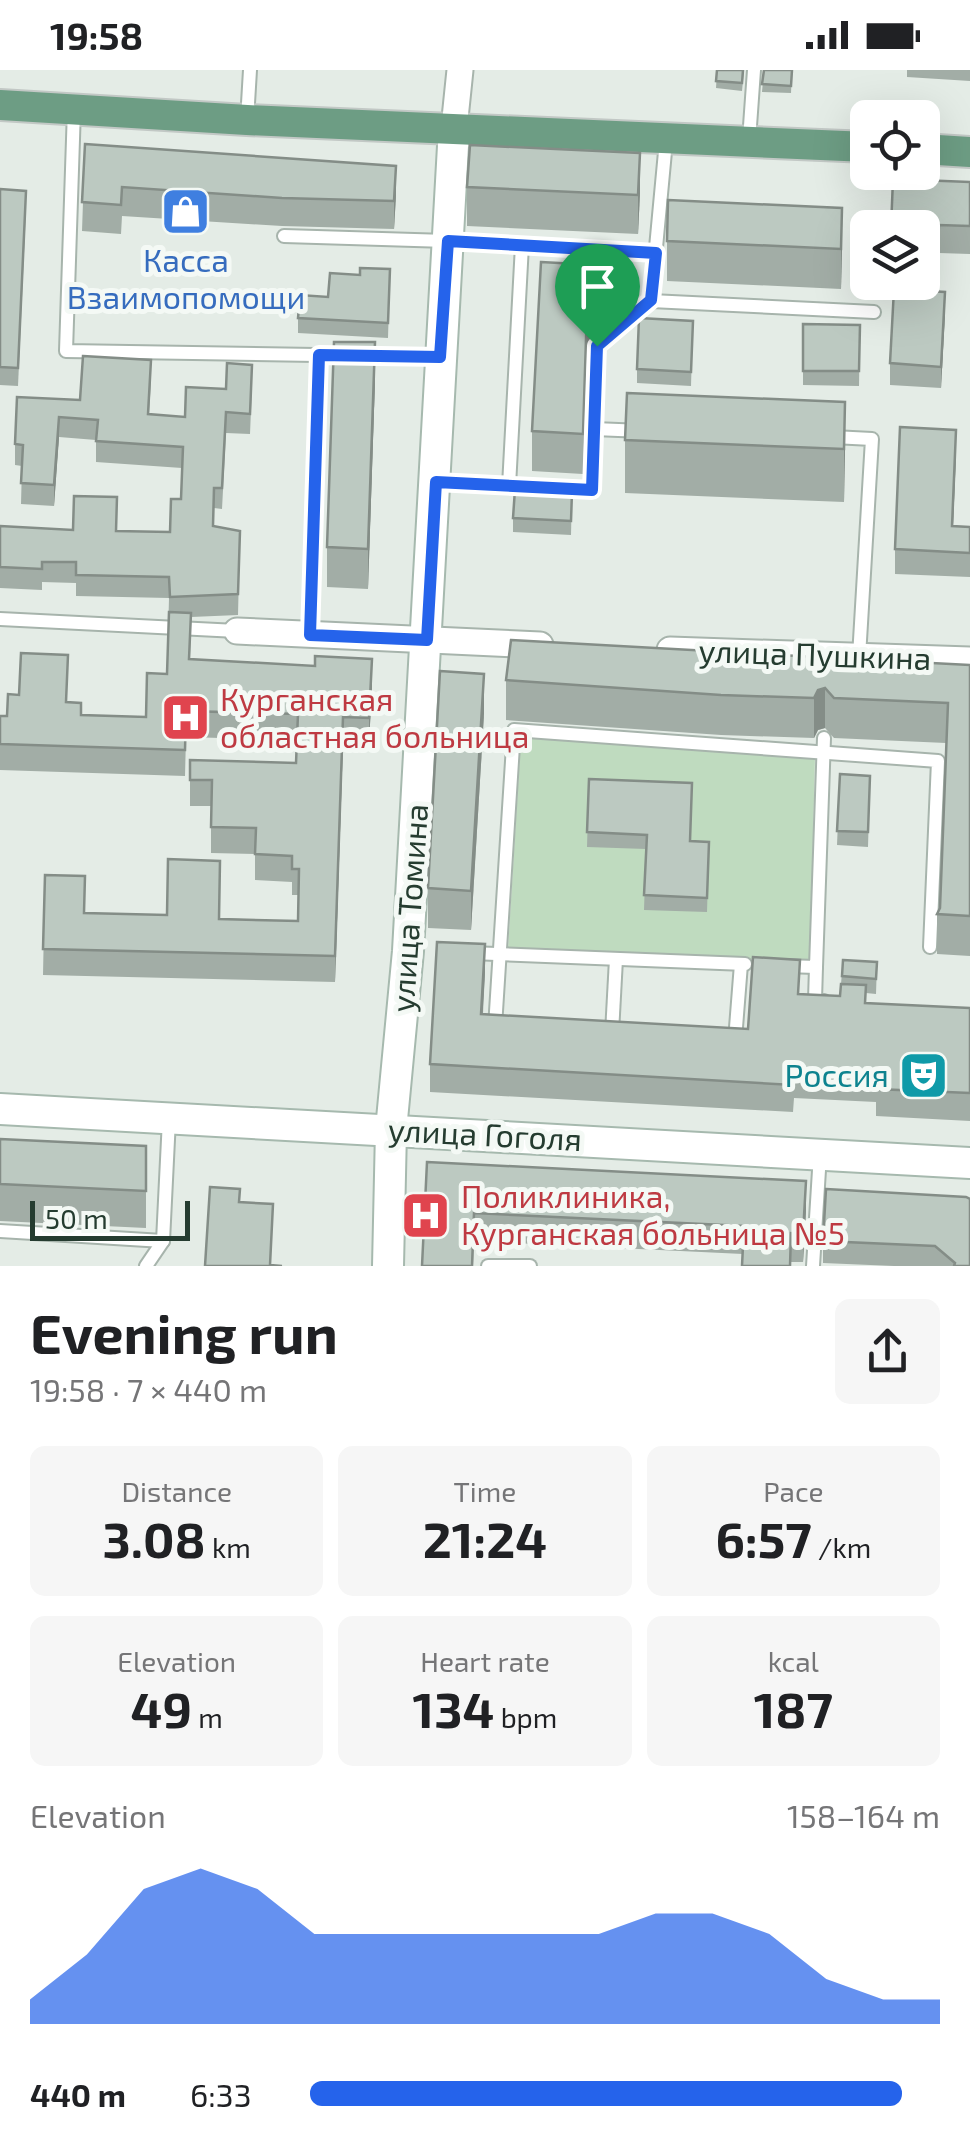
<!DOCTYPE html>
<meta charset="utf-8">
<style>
:root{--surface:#fff;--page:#f6f6f6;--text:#202124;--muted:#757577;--accent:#2563eb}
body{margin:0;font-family:"Exo 2",sans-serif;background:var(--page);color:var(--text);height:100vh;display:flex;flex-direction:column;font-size:38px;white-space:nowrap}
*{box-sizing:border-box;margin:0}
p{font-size:32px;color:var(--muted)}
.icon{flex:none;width:55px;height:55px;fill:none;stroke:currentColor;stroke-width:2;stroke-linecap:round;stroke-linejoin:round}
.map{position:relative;height:1196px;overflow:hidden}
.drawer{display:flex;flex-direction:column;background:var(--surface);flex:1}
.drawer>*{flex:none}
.fabs{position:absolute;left:850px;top:30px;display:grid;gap:20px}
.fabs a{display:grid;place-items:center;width:90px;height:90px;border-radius:15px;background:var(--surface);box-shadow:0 10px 40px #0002;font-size:50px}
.scale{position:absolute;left:30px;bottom:25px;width:160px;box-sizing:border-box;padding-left:10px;border:5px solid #253c30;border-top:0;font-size:28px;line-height:35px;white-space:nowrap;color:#253c30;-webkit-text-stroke:8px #f4f9f5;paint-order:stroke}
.pin{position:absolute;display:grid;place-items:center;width:85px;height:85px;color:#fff;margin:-102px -42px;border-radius:50% 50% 50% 0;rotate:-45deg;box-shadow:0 0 10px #0007}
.pin .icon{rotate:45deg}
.round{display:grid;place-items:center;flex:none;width:105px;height:105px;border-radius:15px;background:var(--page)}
.overview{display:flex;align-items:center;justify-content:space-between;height:170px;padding:0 30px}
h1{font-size:55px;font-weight:700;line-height:75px}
.stats{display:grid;grid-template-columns:repeat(3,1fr);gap:15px;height:170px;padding:10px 30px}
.stats div{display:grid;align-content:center;border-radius:15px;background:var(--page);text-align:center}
.stats b{font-size:50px;font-weight:700}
.stats small{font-size:28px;font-weight:400}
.stats p{font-size:28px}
.chart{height:280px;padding:20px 30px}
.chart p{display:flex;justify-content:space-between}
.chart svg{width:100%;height:180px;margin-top:10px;fill:var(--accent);opacity:.7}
ul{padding:0 30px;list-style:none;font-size:32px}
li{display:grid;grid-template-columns:160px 120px 1fr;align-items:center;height:75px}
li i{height:25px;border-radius:12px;background:var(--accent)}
.status{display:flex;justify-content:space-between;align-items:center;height:70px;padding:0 50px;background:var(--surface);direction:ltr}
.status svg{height:28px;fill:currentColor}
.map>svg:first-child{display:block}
.green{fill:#bfdbbf}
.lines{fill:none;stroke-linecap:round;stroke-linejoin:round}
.lane-casing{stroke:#a7b4ac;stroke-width:16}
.street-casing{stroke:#a7b4ac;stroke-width:29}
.secondary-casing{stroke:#a6b9ae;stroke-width:34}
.primary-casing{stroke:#c2c8c5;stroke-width:34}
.lane{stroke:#fff;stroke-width:12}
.street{stroke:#fff;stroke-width:25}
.secondary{stroke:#fff;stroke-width:30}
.primary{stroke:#6d9d84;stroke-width:30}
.wall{fill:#a2ada6}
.shaded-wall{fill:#848d87}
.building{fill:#bcc9c1;stroke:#848d87;stroke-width:2.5}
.route-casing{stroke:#fff;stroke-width:20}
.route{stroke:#2563eb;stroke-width:12}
.labels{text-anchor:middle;stroke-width:10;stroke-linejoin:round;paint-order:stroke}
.shop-label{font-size:32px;fill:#366cbe;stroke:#f4f9f5}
.street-label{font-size:32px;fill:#253c30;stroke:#f4f9f5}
.health-label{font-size:32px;fill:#be3a42;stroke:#f4f9f5;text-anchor:start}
.culture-label{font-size:32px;fill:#0d838f;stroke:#f4f9f5;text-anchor:end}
</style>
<div class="status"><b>19:58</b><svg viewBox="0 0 49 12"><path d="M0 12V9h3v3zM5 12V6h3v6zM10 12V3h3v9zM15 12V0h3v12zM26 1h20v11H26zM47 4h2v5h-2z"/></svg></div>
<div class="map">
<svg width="970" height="1196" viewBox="0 0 970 1196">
<rect width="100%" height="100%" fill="#e4ece6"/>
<!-- green -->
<polygon class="green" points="521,668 815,687 810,892 508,879"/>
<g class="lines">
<defs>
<g id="lane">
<polyline points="74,39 66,281 440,287"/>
<polyline points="247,50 250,0"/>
<polyline points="749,70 754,0"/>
<polyline points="284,166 447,171 656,183"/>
<polyline points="651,231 874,242"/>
<polyline points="594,359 643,361"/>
<polyline points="833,367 872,369 859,587"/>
<polyline points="435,412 592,421 597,277 651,231 666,71"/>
<polyline points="509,416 522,175"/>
<polyline points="0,549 237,561"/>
<polyline points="310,565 319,285"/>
<polyline points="470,883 745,894"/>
<polyline points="785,896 816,897 824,668"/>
<polyline points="816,897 815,930 824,931"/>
<polyline points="498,957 495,957 514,660 938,691 930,877"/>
<polyline points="612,963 616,889"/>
<polyline points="733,969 735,970 741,894"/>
<polyline points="0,1161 163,1171"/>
<polyline points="146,1196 163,1171 169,1049"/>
<polyline points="488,1196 530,1196"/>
<polyline points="813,1196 820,1084"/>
</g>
<g id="street">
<polyline points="454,58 460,0"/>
<polyline points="237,561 540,575"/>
<polyline points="670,580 970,590"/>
</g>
<g id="secondary">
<polyline points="0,1039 970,1093"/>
<polyline points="388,1196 391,1060 408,881 454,58"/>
</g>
<g id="primary">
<polyline points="0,35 247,50 868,77"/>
<polyline points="922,79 970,82"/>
</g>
</defs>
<!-- lane casing -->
<use href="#lane" class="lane-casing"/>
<!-- street casing -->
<use href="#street" class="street-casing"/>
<!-- secondary casing -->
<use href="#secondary" class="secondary-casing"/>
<!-- primary casing -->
<use href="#primary" class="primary-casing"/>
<!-- lane -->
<use href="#lane" class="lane"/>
<!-- street -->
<use href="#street" class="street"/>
<!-- secondary -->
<use href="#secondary" class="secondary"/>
<!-- primary -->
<use href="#primary" class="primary"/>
</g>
<!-- wall -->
<g class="wall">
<polygon points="717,0 744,0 742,21 716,18"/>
<polygon points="764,0 792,0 791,23 762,22"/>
<polygon points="907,0 970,0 970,11 907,7"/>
<polygon points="85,74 396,125 394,159 282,156 122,146 121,164 82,161"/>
<polygon points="970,112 970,184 939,183 938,202 922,202 922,158"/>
<polygon points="467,117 640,123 638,164 467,156"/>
<polygon points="0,119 26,139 18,316 0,315"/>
<polygon points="667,171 842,178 841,219 667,211"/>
<polygon points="390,199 388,268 298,263 298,248 328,227 360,205"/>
<polygon points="595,235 593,267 587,277 583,404 532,401 532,361"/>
<polygon points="945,243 941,318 890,315 890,293"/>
<polygon points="693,251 691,316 637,313 637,299"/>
<polygon points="803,254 860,255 859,316 803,315"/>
<polygon points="151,311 149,344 185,347 226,319 252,315 250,364 226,363 222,439 214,438 214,457 240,461 238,545 191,547 190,589 372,615 369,674 343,673 335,912 43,905 45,805 85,843 298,851 298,825 292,825 292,812 255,810 255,784 211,783 211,736 190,736 190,690 296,693 297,670 186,667 185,706 0,700 0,646 7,646 67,632 81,645 146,647 167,604 169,528 76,526 76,513 42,512 42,520 0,518 0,456 73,460 170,462 181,429 182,398 96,392 96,370 59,367 54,436 21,434 22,396 15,395 15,374 80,330"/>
<polygon points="375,311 368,519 327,517 327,477"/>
<polygon points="845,332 844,432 625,423 625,370"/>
<polygon points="956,384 953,456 970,457 970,507 895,504 895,479"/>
<polygon points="572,422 571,465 513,462 513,448"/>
<polygon points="970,595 970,886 937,884 937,844 940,838 946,673 834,668 825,658 818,660 814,668 721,665 506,650 506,610 825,597"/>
<polygon points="484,644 471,860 428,858 428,818"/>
<polygon points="840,704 870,706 868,777 837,775"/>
<polygon points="589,709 691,771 709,772 707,842 644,840 646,779 587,777"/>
<polygon points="843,890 877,892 876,924 866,923 866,933 970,938 970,1051 876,1046 876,1032 794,1028 793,1042 430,1022 430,994 485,902 483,944 748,959 799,924 840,926"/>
<polygon points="0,1069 146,1076 146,1158 0,1151"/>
<polygon points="427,1092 806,1140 803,1192 791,1192 791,1196 742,1196 743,1184 474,1171 473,1196 422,1196"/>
<polygon points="970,1129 970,1196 894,1196 823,1193 823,1171"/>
</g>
<!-- shaded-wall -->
<g class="shaded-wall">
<polygon points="640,83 640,123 638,164 638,125"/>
<polygon points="396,96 396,125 394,159 394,131"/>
<polygon points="842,138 842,178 841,219 841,179"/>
<polygon points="595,195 593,267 587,277 583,404 587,237"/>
<polygon points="945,222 945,243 941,318 941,297"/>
<polygon points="375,272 375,311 368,519 368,479"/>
<polygon points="845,332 845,385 844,432 844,379"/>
<polygon points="59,347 59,367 54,436 54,415"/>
<polygon points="956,360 956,384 952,480 952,456"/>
<polygon points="372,589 372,615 369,674 369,648"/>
<polygon points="484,604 484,644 471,860 471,821"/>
<polygon points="825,618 825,658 818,660 814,668 814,628 818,620"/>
<polygon points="343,647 343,673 335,912 335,886"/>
<polygon points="485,874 485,902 481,971 481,944"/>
<polygon points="806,1111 806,1140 803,1192 803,1164"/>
</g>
<!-- building -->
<g class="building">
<polygon points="717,0 743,0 742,13 716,11"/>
<polygon points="764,0 792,0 791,16 762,14"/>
<polygon points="85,74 396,96 394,131 282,128 122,117 121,135 82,132"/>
<polygon points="470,75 640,83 638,125 467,117"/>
<polygon points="893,109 970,112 970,156 939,155 938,174 922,173 922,158 891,158"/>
<polygon points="0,119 26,121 18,298 0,297"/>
<polygon points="668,130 842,138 841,179 667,171"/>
<polygon points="541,192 595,195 593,227 587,237 583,364 532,361"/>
<polygon points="360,198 390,199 388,253 298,248 300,225 328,227 330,203 360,205"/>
<polygon points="894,219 945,222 941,297 890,293"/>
<polygon points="639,248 693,251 691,302 637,299"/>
<polygon points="803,254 860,255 859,301 803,301"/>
<polygon points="334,272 375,272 368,479 327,477"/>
<polygon points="83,286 151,290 148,344 185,347 186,317 226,319 227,293 252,295 250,344 226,342 222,418 214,418 213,456 240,461 238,524 170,527 169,507 76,505 76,492 42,492 42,499 0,497 0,456 73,460 74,426 117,427 116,461 170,462 171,429 181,429 183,377 96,371 98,350 59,347 54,415 21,413 23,375 15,374 17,327 80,330"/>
<polygon points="627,323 845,332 844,379 625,370"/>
<polygon points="900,357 956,360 952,456 970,457 970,483 895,479"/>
<polygon points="515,419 572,422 571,451 513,448"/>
<polygon points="169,542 191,543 189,589 315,596 315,586 372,589 369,648 343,647 335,886 43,879 45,805 85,806 84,843 167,845 168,789 220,791 219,849 298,851 299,799 292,799 292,786 255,784 256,758 211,757 212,710 190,710 190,690 296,693 298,644 186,641 185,680 0,674 0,646 7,646 8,624 19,625 21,583 68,585 66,632 81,633 81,645 146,647 147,603 167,604"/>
<polygon points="511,570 816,587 825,597 832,595 836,588 970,595 970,846 937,844 940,838 948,633 834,628 825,618 818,620 814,628 721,625 506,610"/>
<polygon points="440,601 484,604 471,821 428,818"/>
<polygon points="840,704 870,706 868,762 837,761"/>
<polygon points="589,709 692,713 690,771 709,772 707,828 644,825 647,765 587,762"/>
<polygon points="437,872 485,874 481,944 748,959 753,887 800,890 798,924 840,926 841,914 866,915 865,933 970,938 970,1023 876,1019 876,1005 794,1000 793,1015 430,994"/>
<polygon points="843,890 877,892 876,909 842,906"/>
<polygon points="0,1069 146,1076 146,1121 0,1114"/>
<polygon points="427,1092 806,1111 803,1164 791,1163 790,1196 742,1196 744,1156 474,1143 472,1196 422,1196"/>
<polygon points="210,1117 240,1119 239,1132 273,1134 270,1195 282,1196 205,1196"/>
<polygon points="826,1119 966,1127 970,1129 970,1196 954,1196 955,1193 935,1176 823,1171"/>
</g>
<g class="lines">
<defs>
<polygon id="route" points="448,171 656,183 651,230 597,276 592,420 436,412 427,570 310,565 319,285 440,287"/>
</defs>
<!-- route casing -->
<use href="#route" class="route-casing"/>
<!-- route -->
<use href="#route" class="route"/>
</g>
<!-- icons -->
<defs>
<symbol id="shop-square" viewBox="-11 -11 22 22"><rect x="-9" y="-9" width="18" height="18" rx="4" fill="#3f7fe0" stroke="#f4f9f5"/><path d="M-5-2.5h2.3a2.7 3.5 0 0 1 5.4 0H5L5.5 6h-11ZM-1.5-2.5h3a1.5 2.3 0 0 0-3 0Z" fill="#fff"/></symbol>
<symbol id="hospital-square" viewBox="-11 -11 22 22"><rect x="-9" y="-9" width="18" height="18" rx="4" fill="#e0444e" stroke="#f4f9f5"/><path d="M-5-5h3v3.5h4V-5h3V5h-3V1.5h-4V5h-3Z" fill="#fff"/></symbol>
<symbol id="theatre-square" viewBox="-11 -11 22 22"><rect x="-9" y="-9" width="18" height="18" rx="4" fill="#0f9aa8" stroke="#f4f9f5"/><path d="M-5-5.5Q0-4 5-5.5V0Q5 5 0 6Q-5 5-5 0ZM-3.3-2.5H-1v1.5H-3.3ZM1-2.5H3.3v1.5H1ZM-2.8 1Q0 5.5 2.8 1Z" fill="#fff"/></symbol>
</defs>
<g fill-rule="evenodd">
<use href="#shop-square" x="158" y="114" width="55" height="55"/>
<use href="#hospital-square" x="158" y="620" width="55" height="55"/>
<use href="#theatre-square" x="896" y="978" width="55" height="55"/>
<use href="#hospital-square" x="398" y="1118" width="55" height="55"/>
</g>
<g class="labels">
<!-- shop labels -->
<g class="shop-label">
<text x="186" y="202">Касса<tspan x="186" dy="37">Взаимопомощи</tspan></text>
</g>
<!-- street labels -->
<g class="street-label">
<text transform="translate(815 585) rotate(2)" y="11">улица Пушкина</text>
<text transform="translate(410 838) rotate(-86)" y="11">улица Томина</text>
<text transform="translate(485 1065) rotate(3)" y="11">улица Гоголя</text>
</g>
<!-- health labels -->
<g class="health-label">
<text x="220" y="641">Курганская<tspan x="220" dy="37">областная больница</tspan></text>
<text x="461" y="1138">Поликлиника,<tspan x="461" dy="37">Курганская больница №5</tspan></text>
</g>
<!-- culture labels -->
<g class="culture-label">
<text x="889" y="1017">Россия</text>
</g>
</g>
</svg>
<div class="fabs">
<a><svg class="icon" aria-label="locate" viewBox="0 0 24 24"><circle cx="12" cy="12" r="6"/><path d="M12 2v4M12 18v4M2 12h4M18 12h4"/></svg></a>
<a><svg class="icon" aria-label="layers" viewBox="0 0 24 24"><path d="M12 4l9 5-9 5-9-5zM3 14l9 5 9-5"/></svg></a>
</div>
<div class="scale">50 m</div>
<div class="pin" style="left:597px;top:276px;background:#1e9e55"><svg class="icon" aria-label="arrive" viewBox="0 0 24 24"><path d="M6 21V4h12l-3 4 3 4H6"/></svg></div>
</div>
<section class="drawer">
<div class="overview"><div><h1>Evening run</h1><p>19:58 · 7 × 440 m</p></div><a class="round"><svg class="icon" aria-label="share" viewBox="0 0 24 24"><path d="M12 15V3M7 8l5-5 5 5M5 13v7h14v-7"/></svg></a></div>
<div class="stats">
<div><p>Distance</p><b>3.08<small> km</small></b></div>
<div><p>Time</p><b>21:24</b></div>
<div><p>Pace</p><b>6:57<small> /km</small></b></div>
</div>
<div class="stats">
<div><p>Elevation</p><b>49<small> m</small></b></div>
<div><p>Heart rate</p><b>134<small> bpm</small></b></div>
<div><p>kcal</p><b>187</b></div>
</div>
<div class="chart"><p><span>Elevation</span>158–164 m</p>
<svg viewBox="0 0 160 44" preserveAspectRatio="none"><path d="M0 44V38L10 27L20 11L30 6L40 11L50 22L60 22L70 22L80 22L90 22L100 22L110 17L120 17L130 22L140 33L150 38L160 38V44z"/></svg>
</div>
<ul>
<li><b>440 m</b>6:33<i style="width:94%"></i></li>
</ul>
</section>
